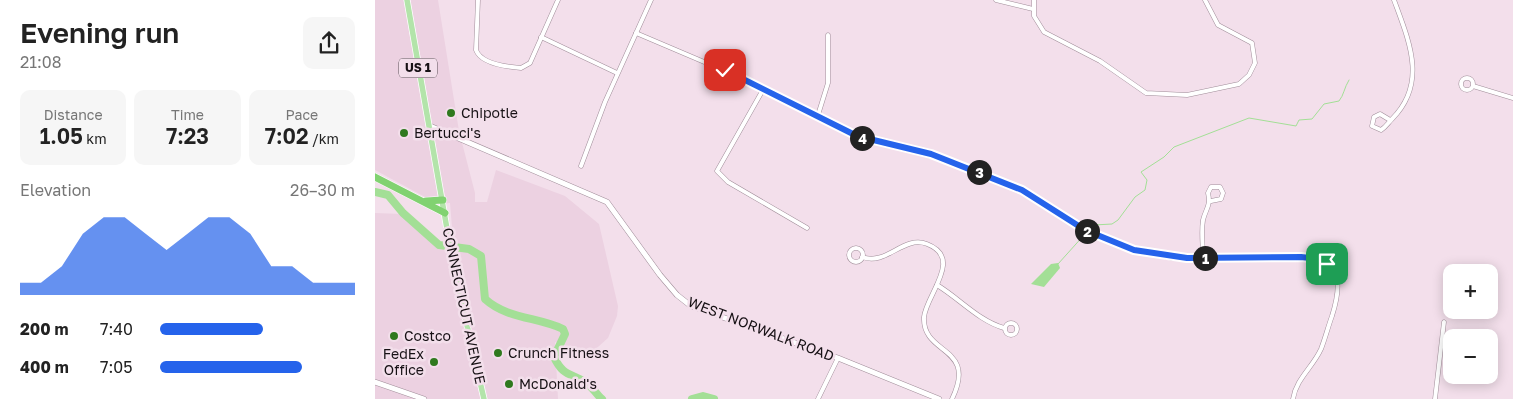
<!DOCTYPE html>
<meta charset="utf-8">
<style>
:root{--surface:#fff;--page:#f6f6f6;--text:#222;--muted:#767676;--accent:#2563eb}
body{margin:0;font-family:"Golos Text",sans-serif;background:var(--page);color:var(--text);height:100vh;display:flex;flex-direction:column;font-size:19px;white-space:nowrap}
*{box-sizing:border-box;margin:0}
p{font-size:16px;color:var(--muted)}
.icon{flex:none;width:28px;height:28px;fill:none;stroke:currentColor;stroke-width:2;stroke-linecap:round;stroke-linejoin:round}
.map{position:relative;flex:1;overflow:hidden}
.side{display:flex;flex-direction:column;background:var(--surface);width:375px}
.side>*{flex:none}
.buttons{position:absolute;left:1068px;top:264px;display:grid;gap:10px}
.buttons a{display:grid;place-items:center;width:55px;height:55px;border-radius:10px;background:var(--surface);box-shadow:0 2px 12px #0003;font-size:25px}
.pin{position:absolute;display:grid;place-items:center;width:42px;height:42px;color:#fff;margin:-21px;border-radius:10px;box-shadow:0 2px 8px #0006}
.km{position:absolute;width:25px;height:25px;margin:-12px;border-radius:50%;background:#222;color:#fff;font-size:14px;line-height:25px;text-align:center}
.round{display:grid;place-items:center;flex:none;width:52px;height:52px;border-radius:10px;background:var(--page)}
.summary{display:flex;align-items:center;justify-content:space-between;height:85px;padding:0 20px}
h1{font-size:28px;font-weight:600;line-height:38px}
.metrics{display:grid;grid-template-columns:repeat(3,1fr);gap:8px;height:85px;padding:5px 20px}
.metrics div{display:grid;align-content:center;border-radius:10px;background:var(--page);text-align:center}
.metrics b{font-size:21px;font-weight:600}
.metrics small{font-size:14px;font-weight:400}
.metrics p{font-size:14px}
.chart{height:140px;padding:10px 20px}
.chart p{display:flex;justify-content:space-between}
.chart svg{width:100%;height:90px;margin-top:5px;fill:var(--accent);opacity:.7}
ul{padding:0 20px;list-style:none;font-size:16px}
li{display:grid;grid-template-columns:80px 60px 1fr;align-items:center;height:38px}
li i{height:12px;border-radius:6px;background:var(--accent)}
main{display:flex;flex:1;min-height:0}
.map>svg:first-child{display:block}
.built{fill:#ecd1e1}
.water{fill:#a3df96}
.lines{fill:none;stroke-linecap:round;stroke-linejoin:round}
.stream{stroke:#a3df96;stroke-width:1}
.river{stroke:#a3df96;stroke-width:8}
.street-casing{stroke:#a08d99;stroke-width:5}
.secondary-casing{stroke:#a08d99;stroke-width:6}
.primary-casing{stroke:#fff;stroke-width:7}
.highway-casing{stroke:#fff;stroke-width:8}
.street{stroke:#fff;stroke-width:4}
.secondary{stroke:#fff;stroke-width:5}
.primary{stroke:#b3e4aa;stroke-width:5.5}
.highway{stroke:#81d271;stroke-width:7}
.route-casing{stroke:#fff;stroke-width:10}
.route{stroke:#2563eb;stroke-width:6}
.poi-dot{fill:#2f791e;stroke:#f3dfeb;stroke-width:2}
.labels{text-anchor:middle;stroke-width:5;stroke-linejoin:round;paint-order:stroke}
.shield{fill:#f3dfeb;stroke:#594f55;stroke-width:1}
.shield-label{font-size:12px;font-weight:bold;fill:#171115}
.poi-label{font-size:14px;fill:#171115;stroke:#f3dfeb;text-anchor:start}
.street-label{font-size:14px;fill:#171115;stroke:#f3dfeb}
</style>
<main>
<section class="side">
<div class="summary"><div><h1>Evening run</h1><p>21:08</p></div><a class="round"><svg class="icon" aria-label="share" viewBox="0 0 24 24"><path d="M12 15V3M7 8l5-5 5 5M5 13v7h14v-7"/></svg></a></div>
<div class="metrics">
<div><p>Distance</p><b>1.05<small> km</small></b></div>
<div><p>Time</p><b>7:23</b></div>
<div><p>Pace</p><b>7:02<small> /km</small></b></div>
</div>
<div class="chart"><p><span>Elevation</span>26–30 m</p>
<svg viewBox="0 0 160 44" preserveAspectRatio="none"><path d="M0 44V38L10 38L20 30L30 14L40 6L50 6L60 14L70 22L80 14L90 6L100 6L110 14L120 30L130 30L140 38L150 38L160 38V44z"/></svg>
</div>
<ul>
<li><b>200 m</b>7:40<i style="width:53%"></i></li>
<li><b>400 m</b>7:05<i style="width:73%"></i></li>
</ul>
</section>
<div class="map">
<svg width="1138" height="399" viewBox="0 0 1138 399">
<rect width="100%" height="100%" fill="#f3dfeb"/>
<!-- built -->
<polygon class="built" points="0,0 63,0 84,131 100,193 100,202 112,202 121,170 190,196 224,224 243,306 242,316 233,338 214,355 180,342 183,399 0,399 0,213 27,214 59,243 79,252 75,203 63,204 0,170"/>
<!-- water -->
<polygon class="water" points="683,263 685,268 669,287 656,284 676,264"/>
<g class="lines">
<!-- stream -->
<g class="stream">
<path d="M714 229 719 225 737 224 743 220 760 197 770 190 772 180 766 172 789 157 799 147 874 118 921 126 924 120 937 119 949 104 964 101C969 95 969 88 974 80"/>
<polyline points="683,264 710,234"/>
</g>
<!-- river -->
<g class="river">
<path d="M0 192 13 195 28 213 64 245 94 249 106 256 110 299C132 319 163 317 188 329L190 334 179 357C188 376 195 373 210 382 217 386 221 394 227 399"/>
<polyline points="317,399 328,396 339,399"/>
</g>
<defs>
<g id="street">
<path d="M103 0 101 50C106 64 133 67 146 68L155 63 183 0"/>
<polyline points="621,0 658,9"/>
<polyline points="659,0 659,16 669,32 725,61 771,93 812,95 864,84 874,75 880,63 877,43 843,25 830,0"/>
<path d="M261 33 381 84 482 136 556 154 647 190 710 230 759 250 797 258 926 257C968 259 967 284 957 316 953 327 950 339 946 349 938 367 921 379 918 399"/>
<polyline points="166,37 242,73"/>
<circle cx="1092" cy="84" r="6"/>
<polyline points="1098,86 1138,98"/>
<polyline points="389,88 342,171 353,182 432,228"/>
<polyline points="443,115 453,83 453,35"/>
<path d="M1015 120 1005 114 999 117 997 126 1006 130C1011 127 1013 123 1017 119 1053 83 1034 41 1019 0"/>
<polyline points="206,166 230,102 276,0"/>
<circle cx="481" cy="255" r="7"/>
<path d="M487 257C512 266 528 235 552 244 589 258 551 295 549 317 547 356 603 345 577 399"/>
<path d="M828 258C828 245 826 232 828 220 831 208 836 206 833 193L836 187H845L848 193 846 199 836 201"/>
<path d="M562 285C585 299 604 321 629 328"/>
<circle cx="636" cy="329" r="6"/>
<polyline points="443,399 463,358"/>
<polyline points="1060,399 1069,322"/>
</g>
<g id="secondary">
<polyline points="55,126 232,202 285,275 302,295 316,306 463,358 564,399"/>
<polyline points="0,382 49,399"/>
</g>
<polyline id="primary" points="32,0 79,269 109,399"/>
<g id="highway">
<polyline points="0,177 70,213"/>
<polyline points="51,201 68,200"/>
</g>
</defs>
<!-- street casing -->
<use href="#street" class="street-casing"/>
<!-- secondary casing -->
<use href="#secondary" class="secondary-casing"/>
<!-- primary casing -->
<use href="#primary" class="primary-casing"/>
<!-- highway casing -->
<use href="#highway" class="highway-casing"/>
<!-- street -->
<use href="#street" class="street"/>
<!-- secondary -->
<use href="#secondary" class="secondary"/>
<!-- primary -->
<use href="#primary" class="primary"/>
<!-- highway -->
<use href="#highway" class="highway"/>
</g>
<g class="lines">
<defs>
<polyline id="route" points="350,70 482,136 556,154 647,190 710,230 759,250 812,258 926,257 944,259 952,264"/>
</defs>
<!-- route casing -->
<use href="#route" class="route-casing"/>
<!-- route -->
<use href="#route" class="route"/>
</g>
<!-- markers -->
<g class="poi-dot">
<circle cx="76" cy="113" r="5"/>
<circle cx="29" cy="133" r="5"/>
<circle cx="19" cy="336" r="5"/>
<circle cx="123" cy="353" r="5"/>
<circle cx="59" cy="362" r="5"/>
<circle cx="134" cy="384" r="5"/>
</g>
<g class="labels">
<!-- shield labels -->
<rect class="shield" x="24" y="58.5" width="38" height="19" rx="4"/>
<g class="shield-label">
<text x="43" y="72">US 1</text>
</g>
<!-- poi labels -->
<g class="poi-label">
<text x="86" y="118">Chipotle</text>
<text x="39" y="138">Bertucci's</text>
<text x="29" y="341">Costco</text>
<text x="133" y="358">Crunch Fitness</text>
<text x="49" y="359" text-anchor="end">FedEx<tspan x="49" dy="16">Office</tspan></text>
<text x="144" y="389">McDonald's</text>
</g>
<!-- street labels -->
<g class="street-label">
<text transform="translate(89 306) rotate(78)" y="5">CONNECTICUT AVENUE</text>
<text transform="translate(386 329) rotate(21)" y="5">WEST NORWALK ROAD</text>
</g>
</g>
</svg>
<div class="buttons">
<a>+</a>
<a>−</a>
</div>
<div class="pin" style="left:952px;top:264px;background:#1e9e55"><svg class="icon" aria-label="arrive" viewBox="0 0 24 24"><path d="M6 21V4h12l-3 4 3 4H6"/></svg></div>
<div class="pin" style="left:350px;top:70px;background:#d93025"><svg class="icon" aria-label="check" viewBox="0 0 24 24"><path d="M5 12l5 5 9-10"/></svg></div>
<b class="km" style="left:830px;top:258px">1</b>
<b class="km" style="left:712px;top:231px">2</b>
<b class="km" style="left:604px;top:172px">3</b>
<b class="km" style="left:487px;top:138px">4</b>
</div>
</main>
